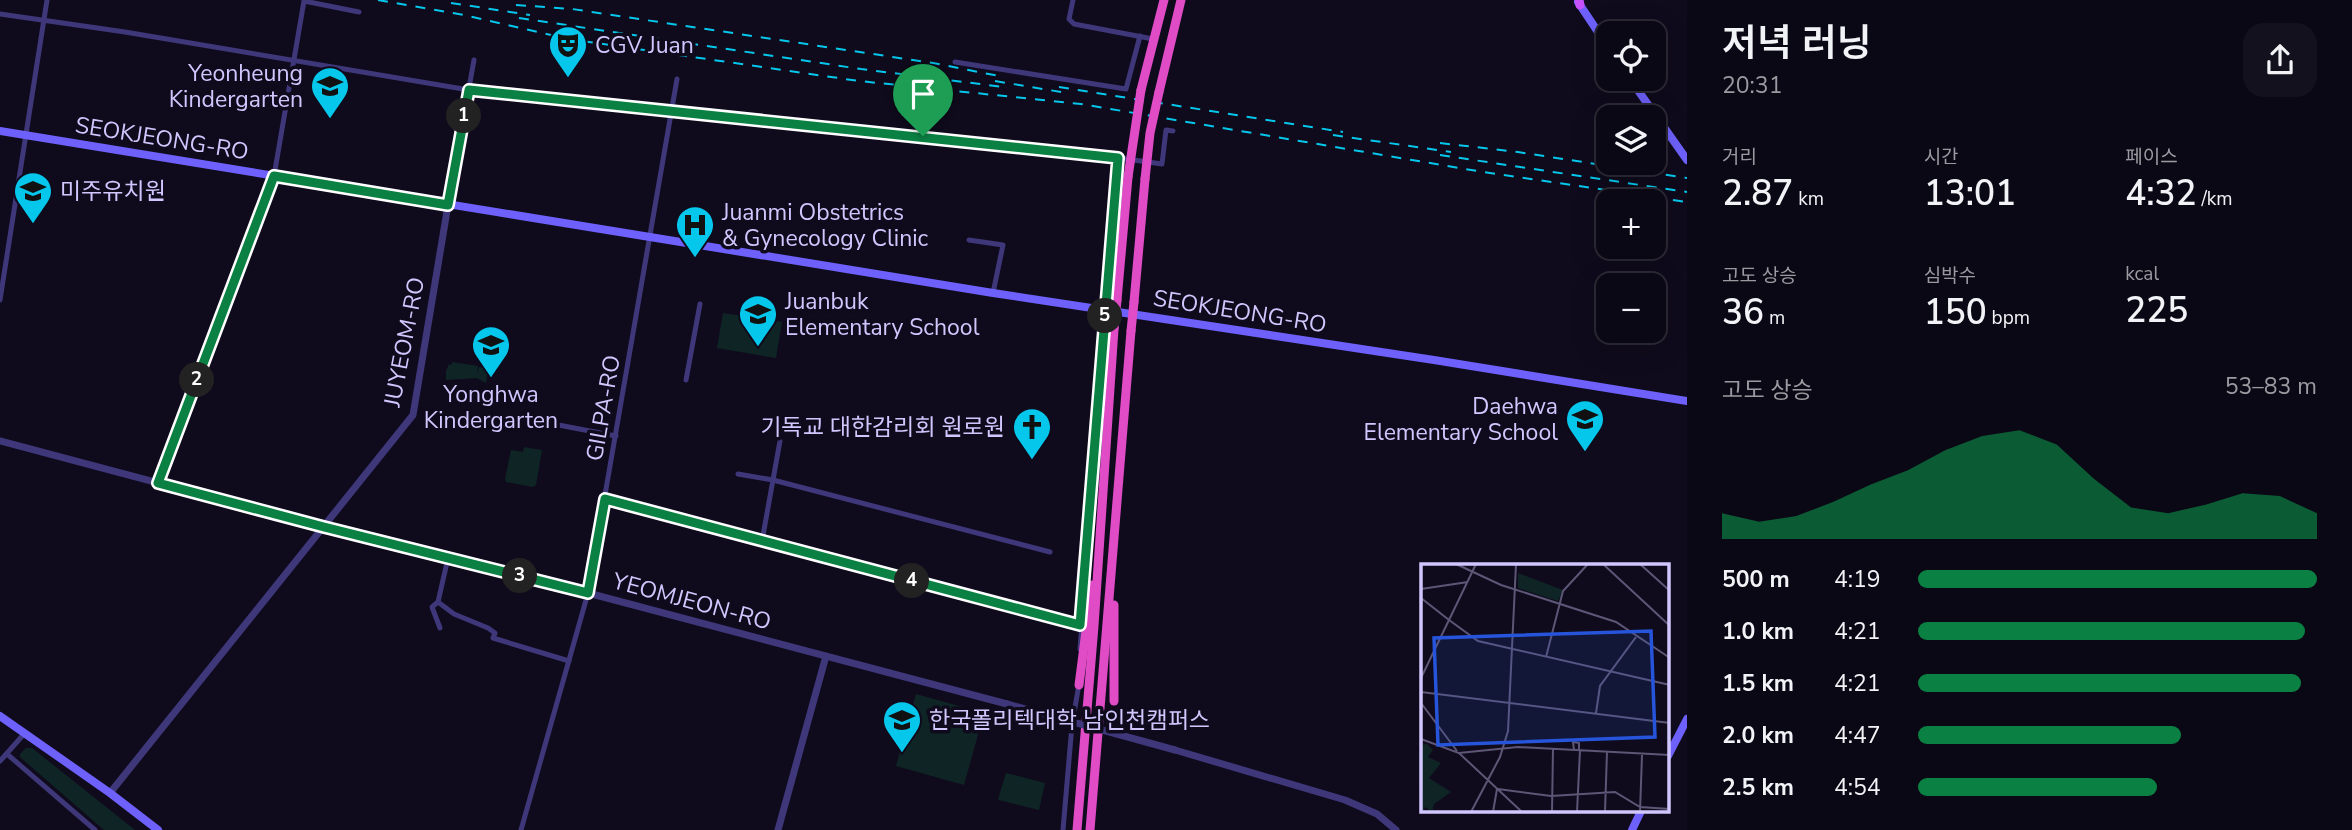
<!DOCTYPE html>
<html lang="ko">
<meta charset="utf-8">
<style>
:root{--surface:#0b0815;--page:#14111e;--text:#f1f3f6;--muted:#9a9aa0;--line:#2b2934;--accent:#0b8043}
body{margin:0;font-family:"Nunito Sans","Noto Sans KR",sans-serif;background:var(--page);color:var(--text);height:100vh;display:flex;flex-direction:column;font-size:26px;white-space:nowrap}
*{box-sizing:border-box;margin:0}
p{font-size:23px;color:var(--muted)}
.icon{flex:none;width:38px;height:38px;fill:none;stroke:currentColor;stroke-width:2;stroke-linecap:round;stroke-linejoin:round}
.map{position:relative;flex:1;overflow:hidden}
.drawer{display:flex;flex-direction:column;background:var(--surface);width:665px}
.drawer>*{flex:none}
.tools{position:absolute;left:1596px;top:21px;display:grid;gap:14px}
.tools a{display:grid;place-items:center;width:70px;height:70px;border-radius:14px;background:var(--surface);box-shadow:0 7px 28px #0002,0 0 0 2px var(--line);font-size:35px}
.pin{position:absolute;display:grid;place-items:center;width:60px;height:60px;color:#fff;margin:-72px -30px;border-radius:50% 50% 50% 0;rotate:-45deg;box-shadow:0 0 7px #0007}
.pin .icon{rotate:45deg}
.km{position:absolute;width:35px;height:35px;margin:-18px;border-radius:50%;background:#222;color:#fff;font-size:19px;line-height:35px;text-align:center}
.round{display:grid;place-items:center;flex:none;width:74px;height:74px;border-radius:21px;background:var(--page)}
.head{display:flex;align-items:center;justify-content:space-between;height:119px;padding:0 35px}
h1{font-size:38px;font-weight:600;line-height:52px}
.metrics{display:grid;grid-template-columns:repeat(3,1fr);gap:10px;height:119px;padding:7px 35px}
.metrics div{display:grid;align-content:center}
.metrics b{font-size:35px;font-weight:600}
.metrics small{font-size:19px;font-weight:400}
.metrics p{font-size:19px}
.chart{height:196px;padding:14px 35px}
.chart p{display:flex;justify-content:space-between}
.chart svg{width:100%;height:126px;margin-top:7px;fill:var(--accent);opacity:.7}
ul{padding:0 35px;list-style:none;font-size:23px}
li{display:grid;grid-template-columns:112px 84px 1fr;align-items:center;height:52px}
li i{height:18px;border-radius:9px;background:var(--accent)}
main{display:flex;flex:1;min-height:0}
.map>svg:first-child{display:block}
.green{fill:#0f2525}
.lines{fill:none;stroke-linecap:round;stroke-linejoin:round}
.minor{stroke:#3e377a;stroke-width:5}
.tertiary{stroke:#3e377a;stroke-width:7}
.secondary{stroke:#6e61fb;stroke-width:8}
.primary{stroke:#c551fb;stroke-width:9}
.trunk{stroke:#e04bc6;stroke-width:9}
.rail{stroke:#05c7ec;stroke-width:2;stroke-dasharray:10 9;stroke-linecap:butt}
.tertiary-bridge{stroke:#3e377a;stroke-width:7}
.trunk-bridge{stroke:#e04bc6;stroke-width:9}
.route-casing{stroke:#fff;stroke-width:14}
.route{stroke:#0b8043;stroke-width:9}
.labels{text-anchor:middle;stroke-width:7;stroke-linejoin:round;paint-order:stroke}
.poi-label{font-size:23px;fill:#d1c7fe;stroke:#0f0b1c;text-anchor:start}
.street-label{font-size:23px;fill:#d1c7fe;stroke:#0f0b1c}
.inset-road{fill:none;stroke:#5d5676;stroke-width:2}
.view{fill:#2654da;fill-opacity:0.15;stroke:#2654da;stroke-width:3.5}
.inset-edge{fill:none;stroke:#d1c7fe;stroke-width:3.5}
</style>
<main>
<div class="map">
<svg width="1687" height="830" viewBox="0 0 1687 830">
<rect width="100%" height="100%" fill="#0f0b1c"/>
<!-- green -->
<g class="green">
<polygon points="723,313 782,322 776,358 717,348"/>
<polygon points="452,362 478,366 477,375 479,367 488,369 486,383 477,378 446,380 446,371 449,364 452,365"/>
<polygon points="524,447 542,450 536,485 533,487 506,482 505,479 511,450 523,452"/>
<polygon points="916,694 984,713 964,785 896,766"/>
<polygon points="26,748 32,748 135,830 104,830 20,757 20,754"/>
<polygon points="1006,773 1045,783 1039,810 999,800 998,799"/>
</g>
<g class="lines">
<!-- minor -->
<g class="minor">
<polyline points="1073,0 1069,19 1074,24 1153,39"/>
<polyline points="0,14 125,32 469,90 1077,152 1162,164 1166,130 1173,131"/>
<polyline points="955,62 1126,89 1140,36"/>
<polyline points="448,205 474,60"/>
<polyline points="969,240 1003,245 993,293"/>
<polyline points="0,300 47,0"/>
<polyline points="686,380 700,304"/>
<polyline points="548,423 616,436"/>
<polyline points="738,474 773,480 1050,552"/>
<polyline points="158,483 274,176 304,1 359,12"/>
<polyline points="605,499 1080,625"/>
<polyline points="762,541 780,441"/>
<polyline points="448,558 438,602 454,614 488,628 495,633 493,638 569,661"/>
<polyline points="438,602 432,607 440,628"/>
<polyline points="1080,649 1119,158"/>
<polyline points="7,754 95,830"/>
<polyline points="0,761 24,734"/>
<polyline points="521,830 588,593 677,79"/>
<polyline points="1063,830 1072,725 1079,684"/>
</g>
<!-- tertiary -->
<g class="tertiary">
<polyline points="0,441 324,527 588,593 1007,704"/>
<polyline points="1175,750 1345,800 1377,814 1396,830"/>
<polyline points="110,793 413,415 448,205"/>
<polyline points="778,830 826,656"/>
</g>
<!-- secondary -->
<g class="secondary">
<polyline points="1578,2 1608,47"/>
<polyline points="1630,79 1687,160"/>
<polyline points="0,131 993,293 1434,360 1687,401"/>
<polyline points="0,716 110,793 158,830"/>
<polyline points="1668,756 1687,719"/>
<polyline points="1632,830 1641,811"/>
</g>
<!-- primary -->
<polyline class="primary" points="1579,0 1580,5"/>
<!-- trunk -->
<g class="trunk">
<polyline points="1141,90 1164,0"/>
<polyline points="1159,92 1181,0"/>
<polyline points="1117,300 1128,177"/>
<polyline points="1134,302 1145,179"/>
<polyline points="1114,605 1114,701"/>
<polyline points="1079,685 1092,585"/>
<polyline points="1077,830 1094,626 1114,329"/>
<polyline points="1090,830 1131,331"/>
</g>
<!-- rail -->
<g class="rail">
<polyline points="378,0 464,15 568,39 859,81 1081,104 1477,171 1687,202"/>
<polyline points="451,3 530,15"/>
<polyline points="516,5 572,9 933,63 1004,77"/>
<polyline points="519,18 861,69 1004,87"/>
<polyline points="995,81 1067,93"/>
<polyline points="1059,87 1343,132"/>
<polyline points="1333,135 1451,152"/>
<polyline points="1440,143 1518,152 1687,178"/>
<polyline points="1440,155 1687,192"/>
</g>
<!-- tertiary-bridge -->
<polyline class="tertiary-bridge" points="1007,704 1175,750"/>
<!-- trunk-bridge -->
<g class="trunk-bridge">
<polyline points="1128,177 1141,90"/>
<polyline points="1145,179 1150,133 1159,92"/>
<polyline points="1114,329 1117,300"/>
<polyline points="1131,331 1134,302"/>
</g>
</g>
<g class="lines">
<defs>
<polygon id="route" points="469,90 1118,158 1080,625 605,499 588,593 324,527 158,483 274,176 448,205"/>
</defs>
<!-- route casing -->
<use href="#route" class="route-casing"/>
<!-- route -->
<use href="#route" class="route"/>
</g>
<!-- icons -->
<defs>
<symbol id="theatre-pin" viewBox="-11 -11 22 30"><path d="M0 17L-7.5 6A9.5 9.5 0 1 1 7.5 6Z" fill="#05c7ec" stroke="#0f0b1c"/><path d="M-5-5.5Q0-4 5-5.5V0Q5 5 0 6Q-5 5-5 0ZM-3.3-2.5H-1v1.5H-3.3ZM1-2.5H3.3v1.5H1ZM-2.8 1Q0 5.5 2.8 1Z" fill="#111"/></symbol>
<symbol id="school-pin" viewBox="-11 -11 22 30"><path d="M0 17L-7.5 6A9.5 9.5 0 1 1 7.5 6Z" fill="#05c7ec" stroke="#0f0b1c"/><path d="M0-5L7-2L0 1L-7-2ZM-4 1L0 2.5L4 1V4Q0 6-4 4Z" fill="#111"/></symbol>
<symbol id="hospital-pin" viewBox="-11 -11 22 30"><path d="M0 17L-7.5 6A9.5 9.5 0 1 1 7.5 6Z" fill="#05c7ec" stroke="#0f0b1c"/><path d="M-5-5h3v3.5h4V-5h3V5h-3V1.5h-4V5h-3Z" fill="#111"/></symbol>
<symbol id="church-pin" viewBox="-11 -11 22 30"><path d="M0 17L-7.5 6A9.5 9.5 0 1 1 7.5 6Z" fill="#05c7ec" stroke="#0f0b1c"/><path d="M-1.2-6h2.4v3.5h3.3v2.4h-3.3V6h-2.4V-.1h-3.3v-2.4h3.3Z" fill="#111"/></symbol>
<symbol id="university-pin" viewBox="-11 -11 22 30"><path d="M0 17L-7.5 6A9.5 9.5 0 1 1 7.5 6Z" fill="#05c7ec" stroke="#0f0b1c"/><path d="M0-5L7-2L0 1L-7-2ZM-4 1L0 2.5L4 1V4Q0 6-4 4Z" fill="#111"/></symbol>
</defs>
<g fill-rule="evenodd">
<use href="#theatre-pin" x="546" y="23" width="44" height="60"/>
<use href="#school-pin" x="308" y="64" width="44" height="60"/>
<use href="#school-pin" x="11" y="169" width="44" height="60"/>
<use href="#hospital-pin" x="673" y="203" width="44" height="60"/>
<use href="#school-pin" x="736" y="292" width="44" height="60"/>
<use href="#school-pin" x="469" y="323" width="44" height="60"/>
<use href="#school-pin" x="1563" y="397" width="44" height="60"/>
<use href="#church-pin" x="1010" y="405" width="44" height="60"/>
<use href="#university-pin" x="880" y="698" width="44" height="60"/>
</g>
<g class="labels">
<!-- poi labels -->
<g class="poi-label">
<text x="595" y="53">CGV Juan</text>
<text x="303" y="81" text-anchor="end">Yeonheung<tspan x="303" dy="26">Kindergarten</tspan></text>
<text x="60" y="199">미주유치원</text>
<text x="722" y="220">Juanmi Obstetrics<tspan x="722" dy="26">&amp; Gynecology Clinic</tspan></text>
<text x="785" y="309">Juanbuk<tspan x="785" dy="26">Elementary School</tspan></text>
<text x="491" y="402" text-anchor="middle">Yonghwa<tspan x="491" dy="26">Kindergarten</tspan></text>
<text x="1558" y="414" text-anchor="end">Daehwa<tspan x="1558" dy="26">Elementary School</tspan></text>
<text x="1005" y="435" text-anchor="end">기독교 대한감리회 원로원</text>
<text x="929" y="728">한국폴리텍대학 남인천캠퍼스</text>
</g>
<!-- street labels -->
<g class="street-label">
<text transform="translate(162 138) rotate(9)" y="8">SEOKJEONG-RO</text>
<text transform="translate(1240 311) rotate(9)" y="8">SEOKJEONG-RO</text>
<text transform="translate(404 342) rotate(-79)" y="8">JUYEOM-RO</text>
<text transform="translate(603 408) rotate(-80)" y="8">GILPA-RO</text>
<text transform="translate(692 601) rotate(15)" y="8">YEOMJEON-RO</text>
</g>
</g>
<!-- overview -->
<g transform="translate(1421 564)">
<rect width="248" height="248" fill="#0f0b1c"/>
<path d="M97 9 142 26 137 37 97 24ZM6 180 12 186 7 193 20 199 8 214 30 228 13 240 11 248 4 243 2 248 0 181Z" fill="#0f2525"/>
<path class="inset-road" d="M35 0 80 21 195 58 249 94M182 0 249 62M219 0 249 27M0 25 47 18M0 34 28 56M28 56 57 77 249 121M125 93 142 27 167 0M0 114 55 0M0 128 249 159M0 139 36 187M175 149 179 122 215 73M0 175 38 189 101 248M153 186 152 178 158 179V186M38 189 97 183 249 191M77 225 130 232 194 228 219 243 249 245M50 248 79 193 87 167 95 0M72 248 76 225M131 248 132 185M156 248 159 186M184 248 186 188M219 248 221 191"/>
<path class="view" d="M230 67 234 173 17 181 13 74Z"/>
<rect width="248" height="248" class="inset-edge"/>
</g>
</svg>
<div class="tools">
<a><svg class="icon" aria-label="locate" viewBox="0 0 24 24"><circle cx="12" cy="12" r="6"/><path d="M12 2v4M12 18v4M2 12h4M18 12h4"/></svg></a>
<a><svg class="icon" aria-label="layers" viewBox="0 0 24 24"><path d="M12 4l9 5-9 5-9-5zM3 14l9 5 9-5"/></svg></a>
<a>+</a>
<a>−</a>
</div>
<div class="pin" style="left:923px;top:136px;background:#1e9e55"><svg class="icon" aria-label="arrive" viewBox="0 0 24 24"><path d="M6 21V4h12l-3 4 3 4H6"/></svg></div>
<b class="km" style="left:464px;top:116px">1</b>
<b class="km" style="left:197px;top:380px">2</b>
<b class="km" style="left:520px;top:576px">3</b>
<b class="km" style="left:912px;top:581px">4</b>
<b class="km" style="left:1105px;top:316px">5</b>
</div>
<section class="drawer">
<div class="head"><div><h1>저녁 러닝</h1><p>20:31</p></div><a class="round"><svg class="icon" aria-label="share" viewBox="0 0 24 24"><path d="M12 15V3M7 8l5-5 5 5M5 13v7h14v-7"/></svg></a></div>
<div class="metrics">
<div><p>거리</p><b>2.87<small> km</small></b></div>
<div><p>시간</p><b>13:01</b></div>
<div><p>페이스</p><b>4:32<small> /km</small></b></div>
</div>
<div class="metrics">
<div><p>고도 상승</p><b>36<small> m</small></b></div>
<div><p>심박수</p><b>150<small> bpm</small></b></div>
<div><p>kcal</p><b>225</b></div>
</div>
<div class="chart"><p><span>고도 상승</span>53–83 m</p>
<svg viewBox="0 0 160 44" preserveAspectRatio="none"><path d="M0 44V35L10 38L20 36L30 31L40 25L50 20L60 13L70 8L80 6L90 11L100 23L110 33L120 35L130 32L140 28L150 29L160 35V44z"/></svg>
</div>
<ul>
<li><b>500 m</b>4:19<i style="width:100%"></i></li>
<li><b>1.0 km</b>4:21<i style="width:97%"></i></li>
<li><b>1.5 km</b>4:21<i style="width:96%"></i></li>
<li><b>2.0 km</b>4:47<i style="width:66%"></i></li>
<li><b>2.5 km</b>4:54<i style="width:60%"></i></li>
</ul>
</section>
</main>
